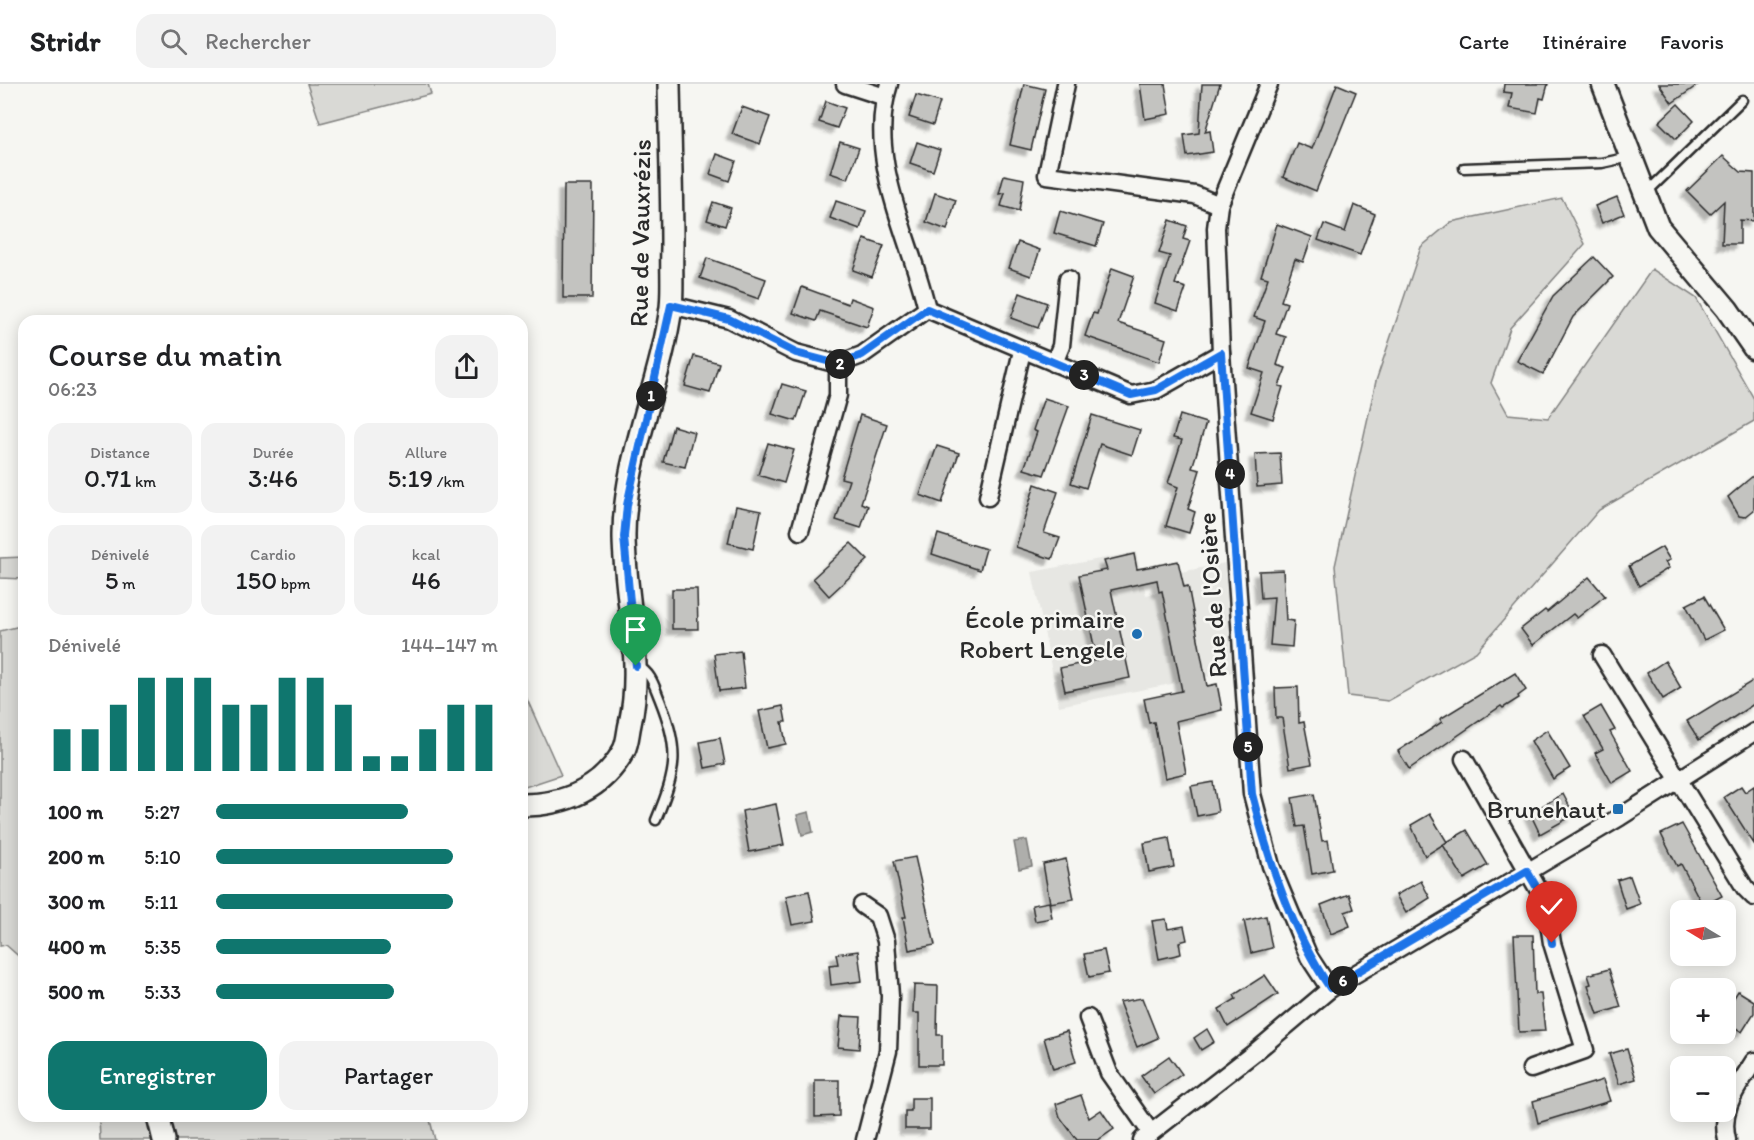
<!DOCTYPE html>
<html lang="fr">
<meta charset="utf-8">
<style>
:root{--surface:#fff;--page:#f2f2f2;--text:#202124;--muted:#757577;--line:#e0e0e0;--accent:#0f766e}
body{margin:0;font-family:Itim,sans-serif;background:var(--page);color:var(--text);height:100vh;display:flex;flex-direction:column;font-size:22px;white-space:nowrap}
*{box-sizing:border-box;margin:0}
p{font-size:20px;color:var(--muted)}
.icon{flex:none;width:33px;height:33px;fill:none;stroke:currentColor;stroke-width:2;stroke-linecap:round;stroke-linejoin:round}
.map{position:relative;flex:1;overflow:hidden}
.details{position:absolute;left:18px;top:231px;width:510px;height:807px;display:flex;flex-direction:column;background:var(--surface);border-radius:18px;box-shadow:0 3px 15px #0003}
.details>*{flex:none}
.needle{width:39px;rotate:280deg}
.fabs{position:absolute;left:1670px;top:816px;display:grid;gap:12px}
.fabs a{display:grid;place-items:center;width:66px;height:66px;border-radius:12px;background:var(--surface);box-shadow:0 3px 15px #0003;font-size:30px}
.pin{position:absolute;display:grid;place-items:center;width:51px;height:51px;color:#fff;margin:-62px -26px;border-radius:50% 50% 50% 0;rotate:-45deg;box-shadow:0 0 6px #0007}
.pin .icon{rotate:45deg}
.km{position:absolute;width:30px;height:30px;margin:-15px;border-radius:50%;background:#222;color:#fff;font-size:16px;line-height:30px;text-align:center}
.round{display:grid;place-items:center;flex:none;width:63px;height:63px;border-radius:18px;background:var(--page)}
.head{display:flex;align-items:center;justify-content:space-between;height:102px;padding:0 30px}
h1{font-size:33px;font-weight:600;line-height:45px}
.stats{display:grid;grid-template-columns:repeat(3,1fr);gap:9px;height:102px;padding:6px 30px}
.stats div{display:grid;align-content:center;border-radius:15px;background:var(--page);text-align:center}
.stats b{font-size:26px;font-weight:600}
.stats small{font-size:16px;font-weight:400}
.stats p{font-size:16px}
.chart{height:168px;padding:12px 30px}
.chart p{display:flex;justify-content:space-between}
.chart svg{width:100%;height:108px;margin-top:6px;stroke:var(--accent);stroke-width:6}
.action{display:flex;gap:12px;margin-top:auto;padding:12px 30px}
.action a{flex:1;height:69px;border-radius:18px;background:var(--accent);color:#fff;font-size:24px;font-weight:600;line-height:69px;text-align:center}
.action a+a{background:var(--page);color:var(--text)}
ul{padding:0 30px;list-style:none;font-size:20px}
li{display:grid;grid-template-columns:96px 72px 1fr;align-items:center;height:45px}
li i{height:15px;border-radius:8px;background:var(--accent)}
header{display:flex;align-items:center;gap:36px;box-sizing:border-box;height:84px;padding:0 30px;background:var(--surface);border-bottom:2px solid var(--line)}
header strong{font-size:28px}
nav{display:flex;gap:33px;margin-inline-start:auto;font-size:21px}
.search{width:420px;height:54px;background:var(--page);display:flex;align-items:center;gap:15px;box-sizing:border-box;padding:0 21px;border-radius:18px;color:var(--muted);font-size:22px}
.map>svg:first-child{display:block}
.built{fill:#e7e7e3}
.green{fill:#d9d9d5;stroke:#828280;stroke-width:1.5}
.water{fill:#aeaeab;stroke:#7a7a78;stroke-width:1.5}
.building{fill:#c3c3c0;stroke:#2b2b2b;stroke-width:1.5;filter:url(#shadow)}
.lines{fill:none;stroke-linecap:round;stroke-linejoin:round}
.service-casing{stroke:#2b2b2b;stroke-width:13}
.minor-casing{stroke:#2b2b2b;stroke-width:21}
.tertiary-casing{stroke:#2b2b2b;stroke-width:26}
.service{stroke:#f6f6f2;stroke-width:8}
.minor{stroke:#f6f6f2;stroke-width:16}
.tertiary{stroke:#f6f6f2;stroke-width:21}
.route-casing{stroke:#fff;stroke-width:12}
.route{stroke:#1a73e8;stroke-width:8}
.poi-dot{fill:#1f6fb2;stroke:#f6f6f2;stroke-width:2}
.labels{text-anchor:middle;stroke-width:5;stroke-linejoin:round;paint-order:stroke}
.street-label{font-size:26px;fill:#2b2b2b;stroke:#f6f6f2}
.poi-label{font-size:26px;fill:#2b2b2b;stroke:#f6f6f2;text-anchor:end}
</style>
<header>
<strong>Stridr</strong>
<div class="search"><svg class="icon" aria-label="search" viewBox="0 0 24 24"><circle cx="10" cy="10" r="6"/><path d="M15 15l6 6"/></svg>Rechercher</div>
<nav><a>Carte</a><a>Itinéraire</a><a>Favoris</a></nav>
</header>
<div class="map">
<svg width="1754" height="1056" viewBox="0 0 1754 1056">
<defs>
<filter id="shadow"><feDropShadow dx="-5.5" dy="5.5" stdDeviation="1.5" flood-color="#0004"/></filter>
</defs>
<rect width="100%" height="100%" fill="#f6f6f2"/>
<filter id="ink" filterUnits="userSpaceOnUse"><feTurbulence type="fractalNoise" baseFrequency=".0167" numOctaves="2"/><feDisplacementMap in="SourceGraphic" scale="12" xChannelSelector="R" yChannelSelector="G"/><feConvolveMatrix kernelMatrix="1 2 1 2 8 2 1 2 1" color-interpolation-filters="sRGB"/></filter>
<g filter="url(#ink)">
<!-- built -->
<polygon class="built" points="1136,468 1146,511 1183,503 1181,488 1225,479 1232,588 1059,622 1032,488"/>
<!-- green -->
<g class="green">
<polygon points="307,0 428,0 431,10 320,39"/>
<polygon points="1562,114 1585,160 1510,244 1491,299 1508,330 1548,334 1652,185 1696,214 1754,315 1754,337 1599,426 1476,568 1388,617 1348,612 1335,482 1376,297 1421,163 1451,138"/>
<polygon points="24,473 24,495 0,494 0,474"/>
<polygon points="24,541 24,877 6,861 0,862 0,547"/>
<polygon points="522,604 561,691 522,704"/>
<polygon points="99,1032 429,1032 435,1056 100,1056"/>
</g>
<!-- water -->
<g class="water">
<polygon points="809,728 813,748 802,751 797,731"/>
<polygon points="1027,756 1032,782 1019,785 1014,758"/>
</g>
<!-- building -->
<g class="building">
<polygon points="1024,0 1045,5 1031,66 1010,61"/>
<polygon points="1140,0 1165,0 1170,30 1145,35"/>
<polygon points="1202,0 1220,0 1205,48 1210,47 1213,68 1187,72 1184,51 1199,49"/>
<polygon points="1337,0 1356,8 1316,107 1283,93 1297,59 1312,65"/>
<polygon points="1504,0 1548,0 1544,15 1540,14 1537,29 1509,24 1512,9 1503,8"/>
<polygon points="1659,0 1699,0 1672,19"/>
<polygon points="916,11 940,18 933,41 909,33"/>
<polygon points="826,17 845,24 837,44 819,38"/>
<polygon points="1678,20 1694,37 1676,55 1659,38"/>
<polygon points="742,23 770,33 760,60 732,50"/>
<polygon points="840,58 859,64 848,95 830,89"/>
<polygon points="917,58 940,66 933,87 910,79"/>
<polygon points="717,70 736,77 729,97 710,90"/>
<polygon points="1723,72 1741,88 1754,89 1754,137 1740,136 1740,160 1722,160 1724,117 1710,130 1687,107"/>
<polygon points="1004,91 1024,95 1019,127 1001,122 1005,109 999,110"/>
<polygon points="564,101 593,101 592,214 563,214"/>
<polygon points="935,109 956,116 947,146 926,138"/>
<polygon points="1617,113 1624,130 1602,139 1595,122"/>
<polygon points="836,117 866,127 860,145 830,134"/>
<polygon points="713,118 731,124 725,142 707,136"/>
<polygon points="1354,121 1375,130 1360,171 1318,156 1324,140 1345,148"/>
<polygon points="1060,127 1103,140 1096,162 1054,149"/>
<polygon points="1170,136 1187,142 1183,155 1190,157 1175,200 1186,204 1178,227 1155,219 1170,172 1159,169"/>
<polygon points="1277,140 1312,153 1303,178 1295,175 1281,217 1287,219 1276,250 1286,253 1277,281 1286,284 1279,302 1283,303 1273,335 1251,328 1264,289 1249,284 1265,237 1254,233 1268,194 1261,192"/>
<polygon points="864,155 884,162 872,193 853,186"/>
<polygon points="1018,158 1040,166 1031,192 1009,184"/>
<polygon points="1594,173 1613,193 1573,233 1543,290 1517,277 1553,212"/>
<polygon points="707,174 766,195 759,215 700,194"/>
<polygon points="1112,184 1134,192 1118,239 1166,255 1159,278 1085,252 1093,229 1097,230"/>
<polygon points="802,203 848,220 850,214 874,223 867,243 820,227 816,237 793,229"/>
<polygon points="1020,209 1047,219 1038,244 1011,234"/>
<polygon points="694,272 719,279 710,309 685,302"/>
<polygon points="782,300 806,307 796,337 772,330"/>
<polygon points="1044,314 1069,322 1044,391 1024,385 1037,348 1033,346"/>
<polygon points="860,331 887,340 861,419 868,422 861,444 836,436 849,396 841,394"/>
<polygon points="1092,331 1140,346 1132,371 1100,360 1086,404 1071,399"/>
<polygon points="1180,331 1206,339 1192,384 1200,386 1188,425 1195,428 1189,449 1166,442 1178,403 1168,399 1182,356 1173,354"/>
<polygon points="673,342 694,348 685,383 663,378"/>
<polygon points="768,359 794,366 784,399 758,391"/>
<polygon points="937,362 959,369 942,419 920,411"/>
<polygon points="1280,369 1282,401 1257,403 1255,370"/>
<polygon points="1754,391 1754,426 1745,433 1739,432 1728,413"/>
<polygon points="1035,400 1058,408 1044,449 1060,454 1052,475 1016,463"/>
<polygon points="736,422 761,427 753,465 728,459"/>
<polygon points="938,450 986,465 980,486 932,470"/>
<polygon points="851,459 868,476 829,512 813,494"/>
<polygon points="1662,463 1670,476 1665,478 1669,484 1639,502 1629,482"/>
<polygon points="1134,470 1137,485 1178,477 1184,503 1188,502 1207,602 1217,600 1222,626 1176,637 1186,689 1165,694 1154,638 1149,639 1144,615 1182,607 1162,507 1159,508 1157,496 1111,506 1130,594 1065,607 1060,584 1097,576 1079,491 1107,486 1104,477"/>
<polygon points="1283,486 1286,536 1294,537 1292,563 1270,561 1274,513 1261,514 1259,487"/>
<polygon points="1589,493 1605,512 1577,534 1573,530 1533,561 1521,545 1545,526 1547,528"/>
<polygon points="672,505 697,505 698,545 672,545"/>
<polygon points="1704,512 1724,546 1704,556 1686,521"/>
<polygon points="741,567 745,604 719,607 714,570"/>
<polygon points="1665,577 1681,604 1663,615 1647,589"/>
<polygon points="1515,589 1526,606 1518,612 1519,614 1503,624 1501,622 1409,685 1398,667 1442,638 1440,635"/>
<polygon points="1754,596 1754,620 1699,656 1687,637"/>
<polygon points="1298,603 1299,639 1304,638 1312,680 1290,684 1282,634 1276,634 1275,604"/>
<polygon points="783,622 786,638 782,638 786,660 767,664 759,627"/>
<polygon points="1601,622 1615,646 1610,648 1632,687 1612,699 1595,669 1603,665 1584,632"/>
<polygon points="1547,646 1570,684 1553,695 1531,657"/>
<polygon points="720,654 725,680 705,684 700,658"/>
<polygon points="1213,698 1218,728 1197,732 1191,702"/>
<polygon points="1741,702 1745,708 1754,702 1754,760 1724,713"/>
<polygon points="1314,710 1322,757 1328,756 1333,786 1312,790 1304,742 1297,743 1292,714"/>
<polygon points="1563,710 1574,731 1540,750 1530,729"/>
<polygon points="776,720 784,761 749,768 742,727"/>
<polygon points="1430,730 1447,758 1467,746 1488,781 1464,795 1443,761 1447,758 1425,772 1411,741"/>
<polygon points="1682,740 1722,812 1703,822 1681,780 1677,782 1661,750"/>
<polygon points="1169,754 1174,783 1149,788 1144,759"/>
<polygon points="915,773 935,861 909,866 903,833 906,833 894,777"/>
<polygon points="1066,775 1074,815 1050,819 1043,780"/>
<polygon points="1630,792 1640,820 1626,825 1617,796"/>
<polygon points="1421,797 1430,814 1406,829 1396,811"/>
<polygon points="809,807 815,837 792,841 786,812"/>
<polygon points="1349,810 1354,825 1345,828 1350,842 1331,850 1321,821"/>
<polygon points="1049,818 1052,834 1035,837 1032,821"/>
<polygon points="1266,832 1272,864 1251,869 1244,837"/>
<polygon points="1166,835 1168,845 1184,842 1187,856 1179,858 1181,870 1159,875 1152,837"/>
<polygon points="1514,851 1533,851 1535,910 1541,910 1545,947 1519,948"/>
<polygon points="1104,866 1109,889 1089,893 1084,870"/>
<polygon points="858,867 862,897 831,901 829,881 838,880 836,870"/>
<polygon points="1609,885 1621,923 1598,930 1588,901 1591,900 1588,891"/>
<polygon points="1265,891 1278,910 1228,943 1219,925 1236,915 1234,911"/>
<polygon points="914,901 938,902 937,951 942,951 942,981 919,981 919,929 913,929"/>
<polygon points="1738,907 1754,917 1754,929 1742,948 1725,937 1725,928"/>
<polygon points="1142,914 1158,954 1137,963 1119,918"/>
<polygon points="841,932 861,933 859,965 838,963"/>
<polygon points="1207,945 1214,958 1201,966 1194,954"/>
<polygon points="1067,947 1076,978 1053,985 1044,954"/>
<polygon points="1627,965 1636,995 1619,1000 1609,970"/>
<polygon points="1169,972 1182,990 1154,1010 1141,992"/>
<polygon points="815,996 839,996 839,1032 815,1033"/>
<polygon points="1603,996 1610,1017 1538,1039 1533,1017"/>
<polygon points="1081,1011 1089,1034 1101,1026 1114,1045 1098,1056 1077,1056 1060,1033 1056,1020"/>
<polygon points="911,1014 930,1014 930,1045 905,1045 905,1027 911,1027"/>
</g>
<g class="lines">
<defs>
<g id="service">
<polyline points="1464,84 1602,79 1630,73"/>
<polyline points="1647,108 1742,16"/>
<path d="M638 582C652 590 654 602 660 616 680 666 677 686 656 736"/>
</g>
<g id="minor">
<polyline points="845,0 885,13"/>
<path d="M889 0C865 75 911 154 927 225"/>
<polyline points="1066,0 1047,91 1195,111 1219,121"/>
<polyline points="1269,0 1219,121 1216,144 1221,269 1252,710 1271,782 1309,873 1330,905"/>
<polyline points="671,221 729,235 796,269 838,280 862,271 927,225 1131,311 1156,306 1221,269"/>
<polyline points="1054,279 1061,262 1068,195"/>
<polyline points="988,413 1022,267"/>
<polyline points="800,447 838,311 838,280"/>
<polyline points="1602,571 1745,804 1754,813"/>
<polyline points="1464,675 1546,819 1552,859 1585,966 1531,985"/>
<polyline points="862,821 878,832 886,857 890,912 888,967 865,1056"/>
<polyline points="1088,934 1109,989 1151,1049"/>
<polyline points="1142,1056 1254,969 1330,905 1620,733 1754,648"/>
<path d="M1727 1056C1719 1024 1738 1003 1754 977"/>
</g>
<g id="tertiary">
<polyline points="1603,0 1658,143 1727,225 1754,264"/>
<path d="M522 721C565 721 603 705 624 666 628 658 628 648 630 640 644 578 625 517 624 454 623 376 661 300 671 223 673 204 671 183 672 164 672 109 670 55 669 0"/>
<polyline points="158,1032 164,1056"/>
</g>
</defs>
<!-- service casing -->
<use href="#service" class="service-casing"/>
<!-- minor casing -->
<use href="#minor" class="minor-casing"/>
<!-- tertiary casing -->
<use href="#tertiary" class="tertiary-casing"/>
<!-- service -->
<use href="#service" class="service"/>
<!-- minor -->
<use href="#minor" class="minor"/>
<!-- tertiary -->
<use href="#tertiary" class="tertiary"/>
</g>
</g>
<g class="lines" filter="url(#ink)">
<defs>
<path id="route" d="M636 582 624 453 627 421 671 221 729 235 796 269 838 280 862 271 927 225 1131 311 1156 306 1221 269 1252 710C1269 778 1291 846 1330 904L1527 787 1546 819 1552 859"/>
</defs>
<!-- route casing -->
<use href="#route" class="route-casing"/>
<!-- route -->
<use href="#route" class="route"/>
</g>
<!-- markers -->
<g class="poi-dot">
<circle cx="1137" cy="550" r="6"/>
<rect x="1612" y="719" width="12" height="12" rx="3"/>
</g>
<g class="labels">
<!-- street labels -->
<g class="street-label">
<text transform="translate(640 149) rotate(-89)" y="9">Rue de Vauxrézis</text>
<text transform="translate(1212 511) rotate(-94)" y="9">Rue de l'Osière</text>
</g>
<!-- poi labels -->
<g class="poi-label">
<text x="1125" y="544">École primaire<tspan x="1125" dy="30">Robert Lengele</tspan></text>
<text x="1606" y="734">Brunehaut</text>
</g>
</g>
</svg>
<div class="fabs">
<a><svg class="needle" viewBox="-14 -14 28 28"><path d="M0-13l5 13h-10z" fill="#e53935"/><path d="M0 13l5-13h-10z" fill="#757577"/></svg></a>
<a>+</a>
<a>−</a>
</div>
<div class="pin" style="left:636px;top:582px;background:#1e9e55"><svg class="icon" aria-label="arrive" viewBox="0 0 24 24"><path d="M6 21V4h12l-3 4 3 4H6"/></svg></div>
<div class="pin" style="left:1552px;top:859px;background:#d93025"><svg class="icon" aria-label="check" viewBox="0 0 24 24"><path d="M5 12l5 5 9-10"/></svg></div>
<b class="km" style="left:651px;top:312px">1</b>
<b class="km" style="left:840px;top:280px">2</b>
<b class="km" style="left:1084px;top:291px">3</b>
<b class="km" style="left:1230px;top:390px">4</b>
<b class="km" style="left:1248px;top:663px">5</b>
<b class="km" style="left:1343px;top:897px">6</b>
<section class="details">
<div class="head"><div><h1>Course du matin</h1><p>06:23</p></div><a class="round"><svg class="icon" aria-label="share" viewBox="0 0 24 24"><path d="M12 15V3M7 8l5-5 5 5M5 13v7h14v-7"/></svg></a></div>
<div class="stats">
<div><p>Distance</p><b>0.71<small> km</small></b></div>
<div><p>Durée</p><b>3:46</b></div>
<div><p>Allure</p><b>5:19<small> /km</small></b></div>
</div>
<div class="stats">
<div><p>Dénivelé</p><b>5<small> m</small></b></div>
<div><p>Cardio</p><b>150<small> bpm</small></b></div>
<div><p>kcal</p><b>46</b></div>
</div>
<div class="chart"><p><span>Dénivelé</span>144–147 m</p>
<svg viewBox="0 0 160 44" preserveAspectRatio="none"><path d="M5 44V27M15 44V27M25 44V17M35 44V6M45 44V6M55 44V6M65 44V17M75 44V17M85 44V6M95 44V6M105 44V17M115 44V38M125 44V38M135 44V27M145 44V17M155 44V17"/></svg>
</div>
<ul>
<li><b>100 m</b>5:27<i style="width:68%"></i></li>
<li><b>200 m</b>5:10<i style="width:84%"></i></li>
<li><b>300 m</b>5:11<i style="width:84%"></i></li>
<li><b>400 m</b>5:35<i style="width:62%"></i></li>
<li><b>500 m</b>5:33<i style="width:63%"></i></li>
</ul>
<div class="action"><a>Enregistrer</a><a>Partager</a></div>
</section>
</div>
